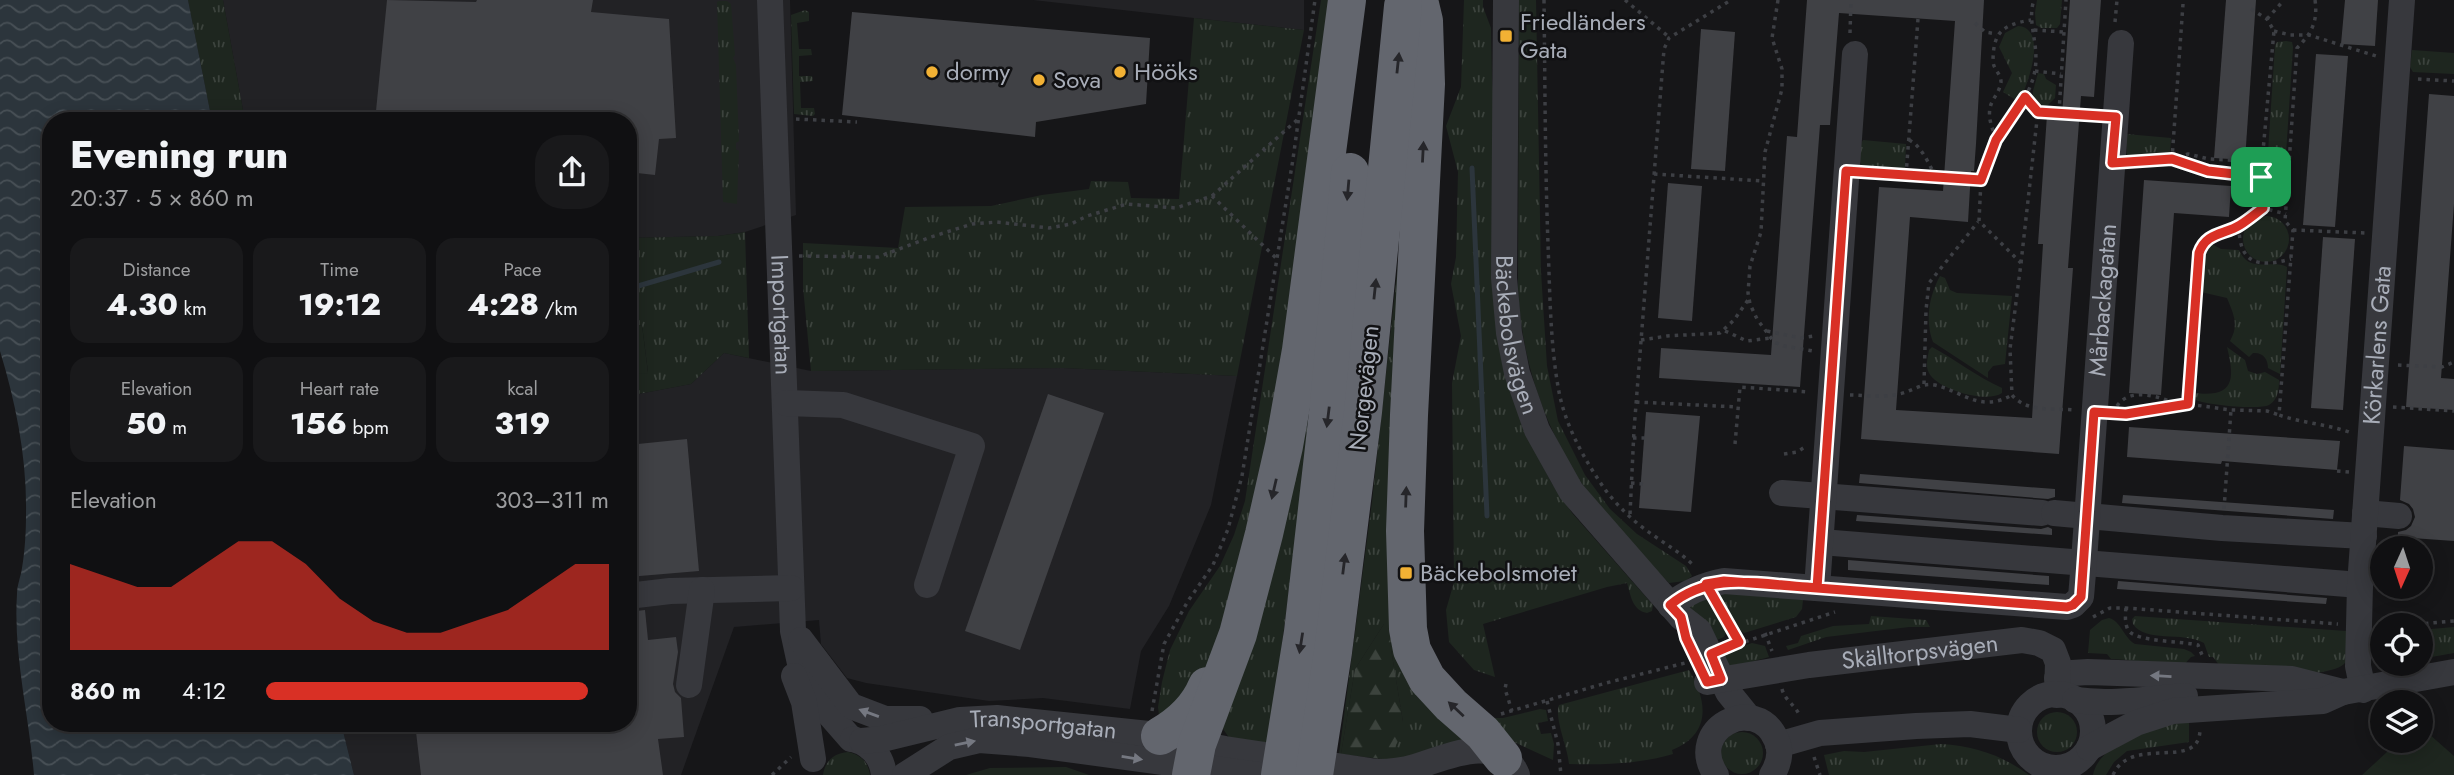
<!DOCTYPE html>
<meta charset="utf-8">
<style>
:root{--surface:#101012;--page:#19191b;--text:#f1f3f6;--muted:#9c9d9f;--line:#303032;--accent:#d93025}
body{margin:0;font-family:Jost,sans-serif;background:var(--page);color:var(--text);height:100vh;display:flex;flex-direction:column;font-size:26px;white-space:nowrap}
*{box-sizing:border-box;margin:0}
p{font-size:23px;color:var(--muted)}
.icon{flex:none;width:38px;height:38px;fill:none;stroke:currentColor;stroke-width:2;stroke-linecap:round;stroke-linejoin:round}
.map{position:relative;flex:1;overflow:hidden}
.panel{position:absolute;left:42px;top:112px;width:595px;height:620px;display:flex;flex-direction:column;background:var(--surface);border-radius:28px;box-shadow:0 4px 18px #0003,0 0 0 2px var(--line)}
.panel>*{flex:none}
.needle{width:46px;rotate:183deg}
.buttons{position:absolute;left:2370px;top:536px;display:grid;gap:14px}
.buttons a{display:grid;place-items:center;width:63px;height:63px;border-radius:50%;background:var(--surface);box-shadow:0 4px 18px #0003,0 0 0 2px var(--line);font-size:35px}
.pin{position:absolute;display:grid;place-items:center;width:60px;height:60px;color:#fff;margin:-30px;border-radius:14px;box-shadow:0 4px 10px #0006}
.round{display:grid;place-items:center;flex:none;width:74px;height:74px;border-radius:28px;background:var(--page)}
.headline{display:flex;align-items:center;justify-content:space-between;height:119px;padding:0 28px}
h1{font-size:38px;font-weight:800;line-height:52px}
.metrics{display:grid;grid-template-columns:repeat(3,1fr);gap:10px;height:119px;padding:7px 28px}
.metrics div{display:grid;align-content:center;border-radius:18px;background:var(--page);text-align:center}
.metrics b{font-size:30px;font-weight:800}
.metrics small{font-size:19px;font-weight:400}
.metrics p{font-size:19px}
.chart{height:196px;padding:14px 28px}
.chart p{display:flex;justify-content:space-between}
.chart svg{width:100%;height:126px;margin-top:7px;fill:var(--accent);opacity:.7}
ul{padding:0 28px;list-style:none;font-size:23px}
li{display:grid;grid-template-columns:112px 84px 1fr;align-items:center;height:52px}
li i{height:18px;border-radius:9px;background:var(--accent)}
.map>svg:first-child{display:block}
.built{fill:#222225}
.grass{fill:url(#grass-tufts)}
.forest{fill:url(#forest-firs)}
.garden{fill:#1e261f}
.water{fill:url(#water-waves)}
.lines{fill:none;stroke-linecap:round;stroke-linejoin:round}
.stream{stroke:#2c353c;stroke-width:5}
.building{fill:#404145}
.path{stroke:#3d3f44;stroke-width:3.5;stroke-dasharray:3.5 5;stroke-linecap:butt}
.minor{stroke:#37383d;stroke-width:26}
.highway{stroke:#63666e;stroke-width:38}
.oneway{fill:#26262a}
.oneway2{fill:#757881}
.route-casing{stroke:#fff;stroke-width:14}
.route{stroke:#d93025;stroke-width:9}
.poi-dot{fill:#f2b134;stroke:#111113;stroke-width:2.5}
.labels{text-anchor:middle;stroke-width:5;stroke-linejoin:round;paint-order:stroke}
.poi-label{font-size:24px;fill:#a8adb8;stroke:#111113;text-anchor:start}
.street-label{font-size:24px;fill:#a8adb8;stroke:#111113}
</style>
<div class="map">
<svg width="2454" height="775" viewBox="0 0 2454 775">
<defs>
<pattern id="grass-tufts" width="24" height="20" patternUnits="userSpaceOnUse" patternTransform="scale(1.75)"><rect width="24" height="20" fill="#1e261f"/><path d="M3 7l-1-3M5 7V3M7 7l1-3M15 17l-1-3M17 17v-4M19 17l1-3" fill="none" stroke="#3c433d"/></pattern>
<pattern id="forest-firs" width="22" height="20" patternUnits="userSpaceOnUse" patternTransform="scale(1.75)"><rect width="22" height="20" fill="#1e261f"/><path d="M5 1l3.5 6h-7zM16 11l3.5 6h-7z" fill="#3c433d"/></pattern>
<pattern id="water-waves" width="16" height="10" patternUnits="userSpaceOnUse" patternTransform="scale(1.75)"><rect width="16" height="10" fill="#2c353c"/><path d="M0 5q4-4 8 0t8 0" fill="none" stroke="#485056"/></pattern>
</defs>
<rect width="100%" height="100%" fill="#161618"/>
<!-- built -->
<g class="built">
<polygon points="223,0 790,0 796,215 745,232 718,236 628,238 628,121 245,121"/>
<polygon points="1033,0 1304,0 1304,30 1194,18"/>
<polygon points="724,353 811,371 1063,368 1237,376 1211,505 1169,606 1141,651 1130,709 1043,698 989,701 866,683 847,678 821,644 819,620 734,627 681,775 354,775 341,723 628,723 628,396 691,384"/>
</g>
<!-- grass -->
<g class="grass">
<polygon points="188,0 223,0 245,121 212,121"/>
<polygon points="1321,0 1341,0 1281,394 1216,646 1187,705 1159,715 1158,707 1162,682 1170,650 1189,611 1220,566 1234,535 1245,501"/>
<path d="M1464 0H1483V7L1491 28 1492 80 1523 428 1551 482 1572 513 1653 605 1652 611 1647 613C1632 610 1631 596 1627 583L1607 587 1483 624 1495 677 1474 670 1449 642 1446 610 1454 582 1452 383 1461 336 1451 284 1456 257 1458 172 1446 126 1461 87Z"/>
<path d="M1519 0H1536L1541 272 1547 366 1558 421 1585 475 1610 509 1637 534 1686 566 1692 576 1685 581 1669 583C1644 557 1617 533 1596 504 1549 440 1522 368 1518 289Z"/>
<polygon points="2037,0 2062,0 2060,24 2057,28 2041,28 2036,25 2035,13"/>
<polygon points="719,1 727,1 731,4 735,55 733,58 736,65 739,141 736,143 736,149 739,151 737,204 723,202 717,2"/>
<polygon points="805,10 809,12 809,21 797,23 799,49 811,49 812,55 799,56 799,76 812,76 813,81 800,82 801,108 814,108 815,114 813,116 794,114 791,15"/>
<polygon points="1194,18 1304,30 1237,376 1063,368 811,371 803,287 803,243 898,248 905,207 991,206 1042,195 1089,189 1091,181 1128,182 1131,198 1179,199"/>
<path d="M2018 26C2049 28 2027 87 2019 102L2003 92 2012 73 1999 47 2005 33Z"/>
<polygon points="2286,41 2292,42 2293,47 2283,199 2277,206 2269,203 2265,198 2275,46 2277,42"/>
<polygon points="2412,50 2454,53 2454,74 2413,72 2410,67"/>
<polygon points="2038,73 2044,74 2046,79 2056,85 2055,98 2047,106 2039,106 2033,101 2033,91"/>
<polygon points="2126,134 2171,138 2170,154 2149,159 2127,158"/>
<path d="M1863 140 1906 144 1905 168 1903 170 1863 168C1858 161 1858 147 1863 140Z"/>
<circle cx="2266" cy="239" r="23"/>
<polygon points="1402,227 1391,564 1469,738 1398,761 1381,759 1403,722 1391,649 1390,624 1384,624 1355,669 1341,754 1339,754 1372,502"/>
<polygon points="745,232 749,358 724,353 691,384 628,396 628,375 648,372 642,325 628,327 628,238 718,236"/>
<path d="M2210 243 2221 249 2239 250C2249 274 2272 259 2287 267L2280 374 2268 368C2268 359 2263 352 2253 353L2249 357 2230 341C2239 325 2234 315 2227 298L2201 292 2203 256Z"/>
<path d="M1940 276 1945 278 1950 290 1957 293 2012 296 2005 364 1993 366 1988 372V378L1933 342C1925 320 1929 296 1940 276Z"/>
<polygon points="1321,282 1300,505 1269,744 1230,739 1219,723"/>
<path d="M1932 347C1956 360 1977 377 2002 388V393C1986 404 1937 389 1929 373 1925 366 1928 357 1929 350Z"/>
<path d="M2227 347 2245 360 2248 371 2257 374 2265 372 2279 380C2279 389 2278 400 2269 405 2259 410 2206 405 2196 400L2194 393C2235 398 2235 379 2227 347Z"/>
<polygon points="1714,591 1803,600 1802,609 1796,617 1744,633 1736,627"/>
<polygon points="1703,594 1726,632 1724,637 1712,642 1690,608 1690,604"/>
<polygon points="1871,616 1926,620 1930,627 1909,627 1826,637 1788,650 1786,646 1798,643 1801,636 1833,626 1869,624"/>
<path d="M2135 616 2346 631C2347 639 2350 651 2348 658 2341 683 2244 672 2223 670L2213 657H2209L2204 643C2183 631 2145 643 2133 624L2132 619Z"/>
<path d="M2109 618C2121 621 2124 638 2135 644L2184 649 2191 652 2195 656 2191 657 2179 670 2132 664 2128 660 2111 659 2107 654 2088 653 2090 630 2102 620Z"/>
<polygon points="2454,627 2454,653 2420,659 2420,630"/>
<polygon points="1752,643 1765,646 1769,657 1729,668 1720,654"/>
<path d="M1689 670C1708 702 1711 734 1672 750L1673 754C1639 764 1604 765 1569 764 1568 748 1554 718 1559 705Z"/>
<polygon points="1540,709 1546,710 1548,721 1538,723 1541,734 1551,733 1554,744 1553,760 1516,743 1492,725 1493,718 1503,718"/>
<circle cx="2057" cy="732" r="20"/>
<path d="M2189 716V742L2127 751 2114 762 2106 775H2093C2100 740 2159 728 2189 716Z"/>
<circle cx="1742" cy="753" r="21"/>
<path d="M1941 744C1974 746 2002 755 2029 775H1829L1824 755 1844 751 1864 752Z"/>
<path d="M848 752C861 755 868 762 870 775H823C825 761 834 753 848 752Z"/>
<polygon points="1066,767 1089,775 966,775 990,768"/>
</g>
<!-- forest -->
<polygon class="forest" points="1390,623 1391,649 1403,722 1401,735 1395,747 1381,759 1341,754 1355,669 1384,624"/>
<!-- garden -->
<g class="garden">
<polygon points="642,325 648,373 628,375 628,327"/>
<polygon points="2420,726 2454,756 2454,775 2362,775 2400,740 2420,740"/>
</g>
<!-- water -->
<path class="water" d="M0 0H188L212 121H51V723H341L354 775H34C29 715 13 654 17 594 17 585 21 576 22 568 25 551 26 531 26 514 27 458 16 404 0 351Z"/>
<g class="lines">
<!-- stream -->
<g class="stream">
<polyline points="1472,168 1487,516"/>
<polyline points="628,289 719,262"/>
</g>
</g>
<!-- building -->
<g class="building">
<polygon points="387,0 476,2 477,0 593,0 591,12 669,19 676,138 659,139 655,175 628,172 628,121 375,121"/>
<polygon points="1807,0 1984,0 1976,144 1974,171 1971,171 1968,222 1910,217 1896,410 2032,418 2043,244 2038,244 2047,115 2062,116 2070,0 2101,0 2094,97 2081,96 2068,268 2073,268 2059,454 1861,439 1879,187 1943,191 1955,21 1839,13 1830,125 1820,125 1800,387 1659,378 1661,348 1771,355 1787,136 1797,137"/>
<polygon points="2226,0 2256,0 2245,160 2214,158"/>
<polygon points="2345,0 2378,0 2375,46 2341,44"/>
<polygon points="852,12 1150,38 1146,104 1036,122 1035,137 842,115"/>
<polygon points="1701,29 1735,32 1725,171 1691,169"/>
<polygon points="2316,54 2348,56 2335,227 2303,225"/>
<polygon points="2429,94 2454,96 2454,204 2441,378 2454,379 2454,410 2406,407"/>
<polygon points="2144,180 2231,186 2229,217 2174,213 2161,395 2129,393"/>
<polygon points="1668,183 1702,186 1692,321 1658,318"/>
<polygon points="2323,237 2355,239 2343,410 2311,408"/>
<polygon points="1048,394 1104,413 1020,650 965,631"/>
<polygon points="1646,412 1700,416 1691,512 1639,508"/>
<polygon points="2129,427 2340,441 2337,470 2222,461 2221,464 2127,457"/>
<polygon points="687,439 699,571 628,577 628,445"/>
<polygon points="2404,446 2454,450 2454,541 2398,537 2398,532 2406,530 2411,526 2415,517 2413,509 2409,504 2400,500"/>
<polygon points="1860,474 2055,489 2055,497 2048,499 1859,483"/>
<polygon points="2123,495 2334,510 2333,519 2122,503"/>
<polygon points="1857,515 2041,529 2048,527 2052,529 2052,535 1856,521"/>
<polygon points="1848,560 2049,576 2049,585 1848,570"/>
<polygon points="2118,581 2327,598 2326,604 2117,589"/>
<polygon points="645,610 648,640 676,637 678,652 673,684 675,692 681,698 684,737 658,739 663,775 421,775 415,723 628,723 628,612"/>
</g>
<g class="lines">
<!-- path -->
<g class="path">
<path d="M1544 0C1545 81 1545 163 1548 244 1550 293 1550 344 1559 392 1566 427 1584 459 1604 488 1617 506 1635 523 1653 535 1668 546 1683 554 1695 567"/>
<polyline points="1625,0 1669,37"/>
<polyline points="1778,0 1772,38 1782,69 1782,89 1765,152 1761,232 1750,266 1748,293 1750,304 1757,319 1774,342 1784,346 1813,351"/>
<path d="M2315 0C2318 21 2312 33 2297 48L2285 221 2293 230 2279 415C2302 423 2326 424 2349 432"/>
<polyline points="2183,4 2172,159 2188,154 2209,159 2263,162"/>
<polyline points="2251,9 2267,19 2274,31 2260,184 2263,208"/>
<polyline points="2267,19 2284,0"/>
<polyline points="2115,22 2117,0"/>
<polyline points="1975,23 1985,32 1997,34"/>
<polyline points="2034,30 2064,32"/>
<polyline points="2274,31 2290,35 2309,35 2376,56"/>
<polyline points="1850,33 1851,0"/>
<polyline points="2035,71 2061,74"/>
<polyline points="2418,79 2454,81"/>
<polyline points="2025,98 2038,112"/>
<polyline points="2059,112 2066,0"/>
<polyline points="796,119 857,122"/>
<path d="M1996 139C1992 127 1986 115 1992 102 1995 96 2000 90 2001 82 2001 74 1994 70 1993 62 1993 32 2002 25 2031 20"/>
<path d="M1909 140C1922 146 1929 165 1936 177"/>
<polyline points="2132,163 2172,159 2208,171 2261,177"/>
<path d="M1866 172 1981 180 1979 221 2021 263 2010 349 2012 395C2027 413 2055 408 2075 410"/>
<polyline points="1654,174 1763,181"/>
<polyline points="1906,175 1918,19"/>
<path d="M1981 180C1987 139 2024 114 2034 75 2041 46 2026 23 2034 0"/>
<polyline points="1212,196 1297,120"/>
<path d="M2239 226C2239 264 2258 268 2291 259"/>
<polyline points="2293,230 2365,233"/>
<polyline points="799,256 878,257 931,237 972,224 997,222 1049,228 1071,224 1087,216 1127,204 1176,208 1212,196 1277,259"/>
<polyline points="2021,263 2038,111 2097,115"/>
<polyline points="1725,331 1747,341 1771,338"/>
<polyline points="1767,331 1801,338 1814,336"/>
<polyline points="1641,340 1667,336 1720,333 1734,320 1748,300"/>
<polyline points="2398,365 2442,367 2454,362"/>
<polyline points="1924,384 1926,310 1929,283 1978,222"/>
<path d="M1850 395C1866 395 1883 398 1899 394 1911 392 1922 382 1935 385 1964 392 1980 413 2012 395"/>
<polyline points="1636,402 1738,407"/>
<path d="M2188 404 2199 252C2207 232 2224 235 2240 225 2248 220 2255 214 2263 208L2286 214"/>
<path d="M2117 406C2129 387 2161 396 2177 405"/>
<polyline points="2393,407 2454,411"/>
<polyline points="2114,414 2150,412 2188,404 2231,410 2267,411 2279,415"/>
<polyline points="1633,438 1645,438"/>
<polyline points="1735,444 1740,387 1810,392"/>
<polyline points="1784,454 1797,452 1805,447"/>
<polyline points="2337,471 2349,472"/>
<polyline points="1631,483 1644,484"/>
<polyline points="2224,509 2231,410"/>
<polyline points="1630,514 1634,430 1664,49 1669,38 1731,0"/>
<polyline points="1717,604 1739,642"/>
<path d="M2126 608C2125 615 2125 624 2128 630 2136 642 2182 641 2198 645L2202 655"/>
<polyline points="2093,617 2110,608 2126,608 2338,624"/>
<polyline points="2408,625 2454,621"/>
<polyline points="1765,633 1772,651"/>
<polyline points="1729,647 1835,612"/>
<polyline points="1506,684 1505,689 1512,711"/>
<path d="M1782 689C1785 701 1796 705 1800 717"/>
<polyline points="1547,701 1558,744 1561,775"/>
<polyline points="1152,711 1164,644 1188,601 1213,565 1228,529 1242,476 1293,159 1315,0"/>
<polyline points="1501,714 1606,683 1689,662"/>
<polyline points="1814,757 1820,775"/>
<polyline points="772,775 791,757"/>
<path d="M2113 775C2131 734 2199 772 2200 730"/>
</g>
<!-- minor -->
<g class="minor">
<path id="s1" d="M770 0 793 631 801 668 830 715 851 739"/>
<path id="s2" d="M1506 0 1504 278 1509 333 1517 373 1537 430 1571 491 1681 617 1699 631 1728 692 1749 718"/>
<polyline points="786,403 843,405 972,446 927,585"/>
<polyline points="1782,493 2042,513"/>
<polyline points="2054,513 2222,528 2364,536"/>
<polyline points="2365,513 2399,516"/>
<polyline points="1821,542 2360,585"/>
<polyline points="1817,588 1855,54"/>
<polyline points="628,596 670,591 791,588"/>
<path id="s3" d="M1670 605C1687 592 1703 585 1724 581L2067 607 2073 605 2081 597 2084 561 2121 43"/>
<polyline points="801,640 851,706 885,719 920,719"/>
<polyline points="794,676 804,702 813,759"/>
<polyline points="2057,678 2072,673 2088,672 2292,679 2343,692"/>
<path id="s4" d="M1707 682 1809 665 2022 640 2039 643 2053 650 2058 663 2057 695"/>
<polyline points="689,685 702,590"/>
<path id="s5" d="M2363 690 2358 666 2360 585 2402 0"/>
<circle cx="2056" cy="731" r="37"/>
<path d="M2075 700C2112 705 2147 699 2185 696"/>
<path d="M853 739C871 744 882 756 884 775"/>
<path id="s6" d="M862 741 882 739 960 720 997 718 1149 734 1225 749 1377 772C1390 772 1402 771 1415 767 1445 758 1499 731 1517 775"/>
<polyline points="1778,745 1820,733 1916,726 1970,724 2019,730"/>
<polyline points="2089,748 2136,723 2173,711 2323,701 2343,692 2454,672"/>
<polyline points="905,775 949,747 979,740 1030,744 1258,775"/>
<path d="M1716 775C1685 729 1756 693 1776 739 1782 751 1779 764 1772 775"/>
</g>
<!-- highway -->
<g class="highway">
<polyline points="1419,0 1424,21 1426,84 1409,415 1405,531 1408,629 1412,650 1427,679 1451,705 1483,733 1503,758"/>
<path d="M1160 736C1181 724 1198 708 1207 686"/>
<polyline points="1191,775 1197,744 1238,634 1264,534 1284,446 1301,350 1347,0"/>
<polyline points="1280,775 1303,632 1329,404 1350,172"/>
<polyline points="1314,775 1333,652 1363,412 1403,6"/>
</g>
</g>
<!-- one-way arrows -->
<defs><path id="oneway-solid" d="M-6-.8H1V-3.2L6.5 0L1 3.2V.8H-6Z" transform="scale(1.75)"/></defs>
<g class="oneway">
<use href="#oneway-solid" transform="translate(1398 63) rotate(-84)"/>
<use href="#oneway-solid" transform="translate(1423 152) rotate(-87)"/>
<use href="#oneway-solid" transform="translate(1348 190) rotate(95)"/>
<use href="#oneway-solid" transform="translate(1375 289) rotate(-84)"/>
<use href="#oneway-solid" transform="translate(1328 417) rotate(97)"/>
<use href="#oneway-solid" transform="translate(1274 489) rotate(103)"/>
<use href="#oneway-solid" transform="translate(1406 497) rotate(-88)"/>
<use href="#oneway-solid" transform="translate(1344 564) rotate(-83)"/>
<use href="#oneway-solid" transform="translate(1301 643) rotate(99)"/>
<use href="#oneway-solid" transform="translate(1456 709) rotate(-137)"/>
</g>
<g class="oneway2">
<use href="#oneway-solid" transform="translate(2161 676) rotate(-177)"/>
<use href="#oneway-solid" transform="translate(869 713) rotate(-160)"/>
<use href="#oneway-solid" transform="translate(965 743) rotate(-12)"/>
<use href="#oneway-solid" transform="translate(1132 758) rotate(9)"/>
</g>
<g class="lines">
<defs>
<path id="route" d="M2261 177 2208 171 2172 159 2112 163 2116 117 2038 112 2025 97 1996 140 1981 180 1846 171 1817 588 1724 581 1706 584 1739 642 1711 654 1721 679 1707 682 1686 638 1681 617 1670 605C1711 571 1758 584 1807 587L1817 588 2067 607 2073 605 2081 597 2094 412 2126 414 2188 404 2199 253C2206 232 2224 235 2240 225 2248 220 2255 214 2263 208L2261 177"/>
</defs>
<!-- route casing -->
<use href="#route" class="route-casing"/>
<!-- route -->
<use href="#route" class="route"/>
</g>
<!-- markers -->
<g class="poi-dot">
<rect x="1499" y="29" width="14" height="14" rx="3.5"/>
<circle cx="932" cy="72" r="7"/>
<circle cx="1120" cy="72" r="7"/>
<circle cx="1039" cy="80" r="7"/>
<rect x="1399" y="566" width="14" height="14" rx="3.5"/>
</g>
<g class="labels">
<!-- poi labels -->
<g class="poi-label">
<text x="1520" y="30">Friedländers<tspan x="1520" dy="28">Gata</tspan></text>
<text x="946" y="80">dormy</text>
<text x="1134" y="80">Hööks</text>
<text x="1053" y="88">Sova</text>
<text x="1420" y="581">Bäckebolsmotet</text>
</g>
<!-- street labels -->
<g class="street-label">
<text dy="8" stroke="none"><textPath href="#s3" startOffset="719">Mårbackagatan</textPath></text>
<text dy="8" stroke="none"><textPath href="#s1" startOffset="315">Importgatan</textPath></text>
<text dy="8" stroke="none"><textPath href="#s2" startOffset="336">Bäckebolsvägen</textPath></text>
<text dy="8" stroke="none"><textPath href="#s5" startOffset="346">Körkarlens Gata</textPath></text>
<text transform="translate(1364 388) rotate(-84)" y="8">Norgevägen</text>
<text dy="8" stroke="none"><textPath href="#s4" startOffset="215">Skälltorpsvägen</textPath></text>
<text dy="8" stroke="none"><textPath href="#s6" startOffset="184">Transportgatan</textPath></text>
</g>
</g>
</svg>
<div class="buttons">
<a><svg class="needle" viewBox="-14 -14 28 28"><path d="M0-13l5 13h-10z" fill="#e53935"/><path d="M0 13l5-13h-10z" fill="#9c9d9f"/></svg></a>
<a><svg class="icon" aria-label="locate" viewBox="0 0 24 24"><circle cx="12" cy="12" r="6"/><path d="M12 2v4M12 18v4M2 12h4M18 12h4"/></svg></a>
<a><svg class="icon" aria-label="layers" viewBox="0 0 24 24"><path d="M12 4l9 5-9 5-9-5zM3 14l9 5 9-5"/></svg></a>
</div>
<div class="pin" style="left:2261px;top:177px;background:#1e9e55"><svg class="icon" aria-label="arrive" viewBox="0 0 24 24"><path d="M6 21V4h12l-3 4 3 4H6"/></svg></div>
<section class="panel">
<div class="headline"><div><h1>Evening run</h1><p>20:37 · 5 × 860 m</p></div><a class="round"><svg class="icon" aria-label="share" viewBox="0 0 24 24"><path d="M12 15V3M7 8l5-5 5 5M5 13v7h14v-7"/></svg></a></div>
<div class="metrics">
<div><p>Distance</p><b>4.30<small> km</small></b></div>
<div><p>Time</p><b>19:12</b></div>
<div><p>Pace</p><b>4:28<small> /km</small></b></div>
</div>
<div class="metrics">
<div><p>Elevation</p><b>50<small> m</small></b></div>
<div><p>Heart rate</p><b>156<small> bpm</small></b></div>
<div><p>kcal</p><b>319</b></div>
</div>
<div class="chart"><p><span>Elevation</span>303–311 m</p>
<svg viewBox="0 0 160 44" preserveAspectRatio="none"><path d="M0 44V14L10 18L20 22L30 22L40 14L50 6L60 6L70 14L80 26L90 34L100 38L110 38L120 34L130 30L140 22L150 14L160 14V44z"/></svg>
</div>
<ul>
<li><b>860 m</b>4:12<i style="width:94%"></i></li>
</ul>
</section>
</div>
